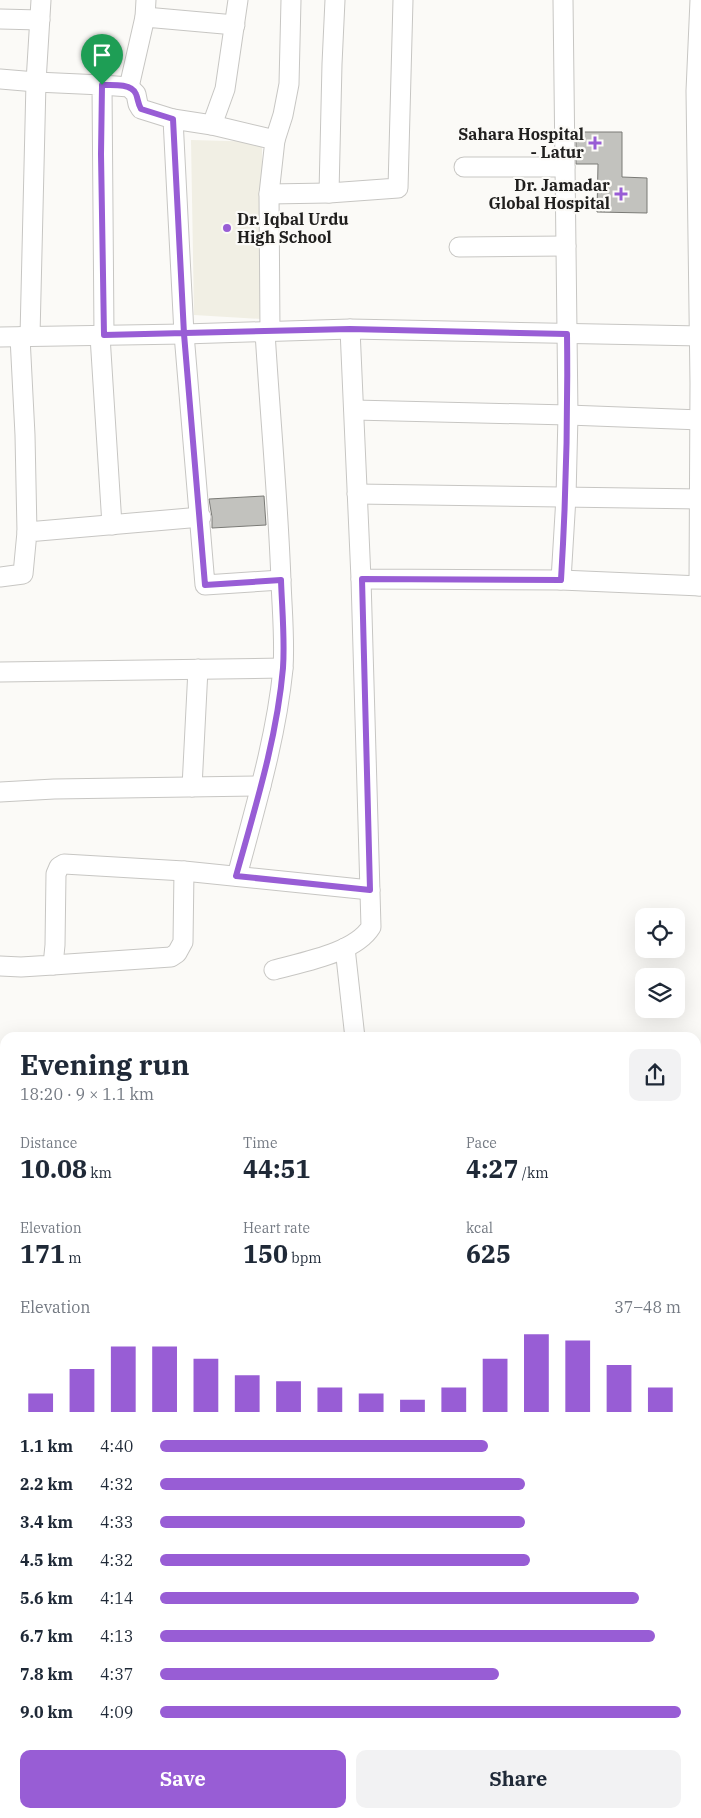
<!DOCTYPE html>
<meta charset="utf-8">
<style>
:root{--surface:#fff;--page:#f2f2f3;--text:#1f2937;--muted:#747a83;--accent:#985dd5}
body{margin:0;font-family:"IBM Plex Serif",serif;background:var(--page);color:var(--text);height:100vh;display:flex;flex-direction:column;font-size:19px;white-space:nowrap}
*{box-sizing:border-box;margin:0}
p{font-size:16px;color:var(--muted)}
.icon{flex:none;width:28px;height:28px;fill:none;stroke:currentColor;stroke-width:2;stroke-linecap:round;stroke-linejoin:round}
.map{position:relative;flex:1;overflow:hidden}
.panel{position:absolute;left:0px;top:1032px;width:701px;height:786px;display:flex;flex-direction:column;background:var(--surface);border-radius:15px 15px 0 0;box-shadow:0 5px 20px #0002}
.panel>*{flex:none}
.tools{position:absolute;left:635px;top:908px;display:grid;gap:10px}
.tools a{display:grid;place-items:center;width:50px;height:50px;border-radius:10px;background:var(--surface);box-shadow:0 5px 20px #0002;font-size:25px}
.pin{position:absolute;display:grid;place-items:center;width:42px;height:42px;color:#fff;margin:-51px -21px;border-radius:50% 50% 50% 0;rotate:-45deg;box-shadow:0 0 5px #0007}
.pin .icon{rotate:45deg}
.round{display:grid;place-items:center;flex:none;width:52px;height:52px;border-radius:10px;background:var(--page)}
.overview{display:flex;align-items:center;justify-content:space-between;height:85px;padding:0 20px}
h1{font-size:28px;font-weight:700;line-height:38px}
.metrics{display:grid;grid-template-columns:repeat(3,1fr);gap:8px;height:85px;padding:5px 20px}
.metrics div{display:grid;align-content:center}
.metrics b{font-size:25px;font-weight:700}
.metrics small{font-size:14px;font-weight:400}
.metrics p{font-size:14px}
.chart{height:140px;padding:10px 20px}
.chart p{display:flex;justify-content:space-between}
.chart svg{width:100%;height:90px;margin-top:5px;stroke:var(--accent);stroke-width:6}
.cta{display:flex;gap:10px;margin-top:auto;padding:10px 20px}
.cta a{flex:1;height:58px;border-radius:10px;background:var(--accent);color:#fff;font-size:20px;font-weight:700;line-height:58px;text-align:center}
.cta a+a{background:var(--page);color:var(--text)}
ul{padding:0 20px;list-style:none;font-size:16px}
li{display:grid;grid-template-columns:80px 60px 1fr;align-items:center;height:38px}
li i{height:12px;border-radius:6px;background:var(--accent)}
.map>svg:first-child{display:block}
.built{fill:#f1efe4}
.water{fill:#b0a2c5;stroke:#857b93}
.building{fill:#c2c2be;stroke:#7a7a76}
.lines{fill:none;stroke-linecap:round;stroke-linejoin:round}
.minor-casing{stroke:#c7c6c3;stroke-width:21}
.minor{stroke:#fff;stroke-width:19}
.route-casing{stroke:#fff;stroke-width:10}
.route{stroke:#985dd5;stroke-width:6}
.poi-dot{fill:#985dd5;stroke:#fbfaf7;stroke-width:2}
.labels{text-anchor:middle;stroke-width:4.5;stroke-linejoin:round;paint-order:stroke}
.poi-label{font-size:16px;font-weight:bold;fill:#201f1e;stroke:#fbfaf7;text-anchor:end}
</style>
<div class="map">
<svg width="701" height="1818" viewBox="0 0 701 1818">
<rect width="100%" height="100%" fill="#fbfaf7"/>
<!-- built -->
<polygon class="built" points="191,140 262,142 262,319 194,315"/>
<!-- water -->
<polygon class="water" points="0,1701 5,1712 5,1814 44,1814 44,1818 0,1818"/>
<!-- building -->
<g class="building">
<polygon points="576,132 622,132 622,177 647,178 647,213 597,212 598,164 576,164"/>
<polygon points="264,496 266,525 212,528 212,517 209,499"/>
</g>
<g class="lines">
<defs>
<g id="minor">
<polyline points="41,0 36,82 102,85 104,335"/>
<polyline points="335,0 332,64 329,193 398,188 403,0"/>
<polyline points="145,17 146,0"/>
<polyline points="0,19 40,20"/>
<polyline points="0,79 36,82 30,336"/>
<polyline points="102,85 129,87 136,94 138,104 141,109 173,119 184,334 205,585 281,580"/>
<polyline points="129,87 145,17 235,25"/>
<polyline points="173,119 212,125 275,140 269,194 270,331"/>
<polyline points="212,125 225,89 238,0"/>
<polyline points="275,140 283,115 289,84 291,0"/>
<polyline points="464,167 565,167"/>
<polyline points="269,194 329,193"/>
<polyline points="459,247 566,246"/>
<polyline points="100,336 112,525"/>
<polyline points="701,336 350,329 361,579 561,580 701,586"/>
<polyline points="0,337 184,334 350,329"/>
<polyline points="20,337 25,435 27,532"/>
<polyline points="354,410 568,415 701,420"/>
<polyline points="357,494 701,499"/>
<polyline points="0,577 23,574 27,532 201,517"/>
<polyline points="561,580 566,497 568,415 563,0"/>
<polyline points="699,586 700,383 696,91 700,0"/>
<polyline points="0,672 283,668"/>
<polyline points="192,787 198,669"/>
<polyline points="0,792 54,789 261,786"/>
<path d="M237 876C255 808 276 739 283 669 285 640 282 610 281 581 278 498 270 415 265 332"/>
<polyline points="345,948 355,1038"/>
<polyline points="53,965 171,957 177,953 183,942 184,871"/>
<polyline points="0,966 21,967 53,965 55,945 56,874 59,867 64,864 184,871 370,890"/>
<path d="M274 970C303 962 355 953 371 927L361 579"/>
<polyline points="0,1304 5,1304"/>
<polyline points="0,1441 5,1441"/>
<polyline points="0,1534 5,1538"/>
<polyline points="100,1814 101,1818"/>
<polyline points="566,1814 566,1818"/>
</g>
</defs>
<!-- minor casing -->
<use href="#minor" class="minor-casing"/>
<!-- minor -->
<use href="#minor" class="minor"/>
</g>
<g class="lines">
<defs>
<path id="route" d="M102 85C111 85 132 83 136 94 138 99 138 104 141 109L173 119 184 334 205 585 281 580C282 609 285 639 283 668 277 738 255 808 236 876L370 890 362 579 561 580C566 498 568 416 567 334L350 329 104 335 101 154 102 85"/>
</defs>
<!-- route casing -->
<use href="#route" class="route-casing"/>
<!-- route -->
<use href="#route" class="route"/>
</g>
<!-- markers -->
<g class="poi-dot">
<path d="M592.5 135.5h5v5h5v5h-5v5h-5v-5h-5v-5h5z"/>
<path d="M618.5 186.5h5v5h5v5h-5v5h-5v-5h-5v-5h5z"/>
<circle cx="227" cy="228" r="5"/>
</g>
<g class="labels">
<!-- poi labels -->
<g class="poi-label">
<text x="584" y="140">Sahara Hospital<tspan x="584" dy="18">- Latur</tspan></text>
<text x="610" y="191">Dr. Jamadar<tspan x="610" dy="18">Global Hospital</tspan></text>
<text x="237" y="225" text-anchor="start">Dr. Iqbal Urdu<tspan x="237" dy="18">High School</tspan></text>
</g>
</g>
</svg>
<div class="tools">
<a><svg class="icon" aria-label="locate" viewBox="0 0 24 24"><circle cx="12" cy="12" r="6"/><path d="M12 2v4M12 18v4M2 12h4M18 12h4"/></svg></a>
<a><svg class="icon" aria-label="layers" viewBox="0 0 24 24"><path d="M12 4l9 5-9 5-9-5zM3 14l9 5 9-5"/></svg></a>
</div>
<div class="pin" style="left:102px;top:85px;background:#1e9e55"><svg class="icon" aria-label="arrive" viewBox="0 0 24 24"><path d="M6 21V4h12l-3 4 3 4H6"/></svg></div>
<section class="panel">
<div class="overview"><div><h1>Evening run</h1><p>18:20 · 9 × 1.1 km</p></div><a class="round"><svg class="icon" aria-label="share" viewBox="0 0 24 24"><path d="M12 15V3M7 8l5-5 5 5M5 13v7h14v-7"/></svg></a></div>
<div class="metrics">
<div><p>Distance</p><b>10.08<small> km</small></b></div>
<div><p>Time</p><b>44:51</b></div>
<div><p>Pace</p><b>4:27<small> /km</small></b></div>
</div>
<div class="metrics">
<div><p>Elevation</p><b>171<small> m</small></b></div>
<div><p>Heart rate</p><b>150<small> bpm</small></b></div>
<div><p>kcal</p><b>625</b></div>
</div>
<div class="chart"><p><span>Elevation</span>37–48 m</p>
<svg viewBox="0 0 160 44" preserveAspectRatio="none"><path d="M5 44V35M15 44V23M25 44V12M35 44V12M45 44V18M55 44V26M65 44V29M75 44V32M85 44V35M95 44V38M105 44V32M115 44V18M125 44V6M135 44V9M145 44V21M155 44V32"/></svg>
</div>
<ul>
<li><b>1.1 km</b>4:40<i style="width:63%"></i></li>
<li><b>2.2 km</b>4:32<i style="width:70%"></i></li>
<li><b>3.4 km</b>4:33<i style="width:70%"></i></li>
<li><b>4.5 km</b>4:32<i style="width:71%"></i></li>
<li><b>5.6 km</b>4:14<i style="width:92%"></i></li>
<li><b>6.7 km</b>4:13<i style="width:95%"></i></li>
<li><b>7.8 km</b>4:37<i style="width:65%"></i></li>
<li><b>9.0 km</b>4:09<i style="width:100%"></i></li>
</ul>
<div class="cta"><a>Save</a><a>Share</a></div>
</section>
</div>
